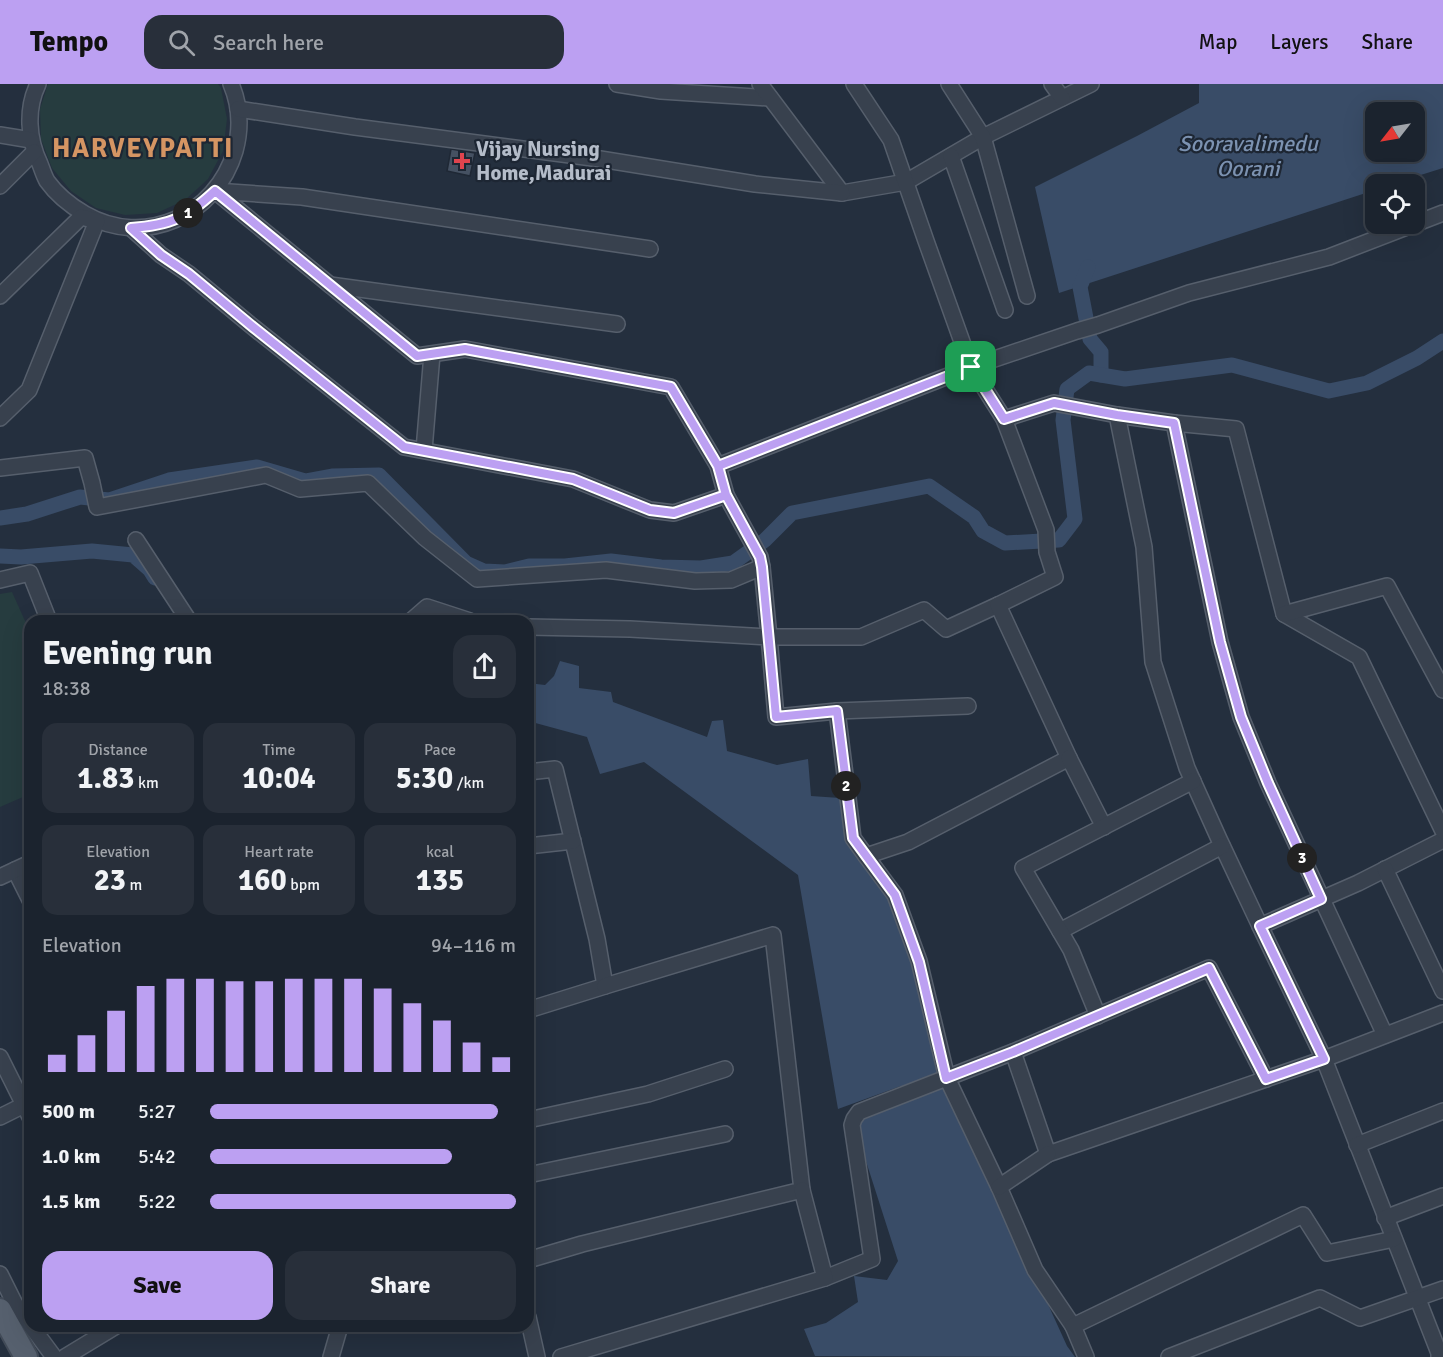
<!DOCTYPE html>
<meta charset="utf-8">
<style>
:root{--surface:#1b232e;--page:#282f3a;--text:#f1f3f6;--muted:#a0a4aa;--line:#39404a;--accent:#bca0f2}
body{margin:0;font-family:Signika,sans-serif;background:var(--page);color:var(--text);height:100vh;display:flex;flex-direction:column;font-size:22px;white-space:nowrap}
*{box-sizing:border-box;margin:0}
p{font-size:20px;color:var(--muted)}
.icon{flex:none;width:33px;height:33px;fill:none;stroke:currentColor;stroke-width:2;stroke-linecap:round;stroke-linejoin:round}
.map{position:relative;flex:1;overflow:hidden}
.sheet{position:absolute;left:24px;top:531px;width:510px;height:717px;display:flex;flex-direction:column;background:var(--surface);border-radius:18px;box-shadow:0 6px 24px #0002,0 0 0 2px var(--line)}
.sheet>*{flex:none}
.needle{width:39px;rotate:239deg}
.fabs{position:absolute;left:1365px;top:18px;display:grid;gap:12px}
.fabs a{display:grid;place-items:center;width:60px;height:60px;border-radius:12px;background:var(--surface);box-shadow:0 6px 24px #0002,0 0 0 2px var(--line);font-size:30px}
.pin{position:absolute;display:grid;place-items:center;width:51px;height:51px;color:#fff;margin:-26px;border-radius:12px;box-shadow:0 3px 9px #0006}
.km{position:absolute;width:30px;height:30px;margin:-15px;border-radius:50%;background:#222;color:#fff;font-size:16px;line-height:30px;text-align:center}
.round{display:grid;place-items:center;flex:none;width:63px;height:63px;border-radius:18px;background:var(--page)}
.headline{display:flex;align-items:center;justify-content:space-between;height:102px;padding:0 18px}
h1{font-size:33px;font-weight:700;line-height:45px}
.figures{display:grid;grid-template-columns:repeat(3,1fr);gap:9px;height:102px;padding:6px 18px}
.figures div{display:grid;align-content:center;border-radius:15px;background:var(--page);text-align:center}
.figures b{font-size:30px;font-weight:700}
.figures small{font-size:16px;font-weight:400}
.figures p{font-size:16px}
.chart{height:168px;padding:12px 18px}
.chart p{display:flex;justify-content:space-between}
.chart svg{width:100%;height:108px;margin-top:6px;stroke:var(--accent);stroke-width:6}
.primary-button{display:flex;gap:12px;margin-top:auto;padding:12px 18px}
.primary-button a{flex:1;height:69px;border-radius:18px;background:var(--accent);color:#111;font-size:24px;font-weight:700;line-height:69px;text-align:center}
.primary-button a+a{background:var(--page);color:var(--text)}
ul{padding:0 18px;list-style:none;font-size:20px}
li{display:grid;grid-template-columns:96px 72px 1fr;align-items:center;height:45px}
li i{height:15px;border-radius:8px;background:var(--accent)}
header{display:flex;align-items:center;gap:36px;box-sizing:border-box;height:84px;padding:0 30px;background:var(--accent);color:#111}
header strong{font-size:28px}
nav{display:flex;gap:33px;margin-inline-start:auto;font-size:21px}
.search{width:420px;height:54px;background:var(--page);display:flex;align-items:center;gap:15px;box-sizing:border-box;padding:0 21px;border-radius:18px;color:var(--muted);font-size:22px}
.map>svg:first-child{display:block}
.green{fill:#263c3f}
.water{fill:#394c67;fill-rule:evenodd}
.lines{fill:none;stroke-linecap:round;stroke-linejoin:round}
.canal{stroke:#394c67;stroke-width:15}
.building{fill:#455162;stroke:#1f2835;stroke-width:1.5}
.street-casing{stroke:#565f6c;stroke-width:18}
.primary-casing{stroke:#414a57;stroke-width:26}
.street{stroke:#38414e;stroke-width:15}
.primary{stroke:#56606e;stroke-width:22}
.route-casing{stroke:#fff;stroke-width:12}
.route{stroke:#bca0f2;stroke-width:8}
.health-dot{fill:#e0444e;stroke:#1d2633;stroke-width:2}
.labels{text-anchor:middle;stroke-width:4.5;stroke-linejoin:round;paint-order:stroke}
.poi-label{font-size:21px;font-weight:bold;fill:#b4bcc9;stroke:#1d2633;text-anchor:start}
.water-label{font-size:22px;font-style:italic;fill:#7c92b1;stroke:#1d2633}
.district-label{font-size:27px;font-weight:bold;letter-spacing:1.5px;fill:#d59563;stroke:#1d2633}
</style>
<header>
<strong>Tempo</strong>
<div class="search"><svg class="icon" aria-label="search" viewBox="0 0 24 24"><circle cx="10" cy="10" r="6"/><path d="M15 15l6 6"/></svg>Search here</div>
<nav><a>Map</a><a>Layers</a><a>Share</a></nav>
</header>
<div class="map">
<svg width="1443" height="1273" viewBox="0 0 1443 1273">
<rect width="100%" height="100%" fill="#242f3e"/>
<!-- green -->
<g class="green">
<polygon points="48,0 218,0 221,4 227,35 223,67 208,95 185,116 157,129 125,131 96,124 71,107 52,84 41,55 40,25"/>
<polygon points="12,508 30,548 30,710 0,723 0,510"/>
</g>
<!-- water -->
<g class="water">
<path d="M1199 0H1443V84L1392 100H1376L1375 106 1059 209 1035 103 1137 52 1199 19ZM1376 28H1414V68H1376Z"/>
<polygon points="560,577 579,582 579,604 611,608 613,618 707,653 712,637 723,636 727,667 777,681 808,675 811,712 840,714 847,757 893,811 917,884 940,988 915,999 950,1005 1067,1262 1075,1273 815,1272 804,1245 826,1239 858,1218 854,1192 887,1196 898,1177 864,1071 858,1038 870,1028 905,1013 901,1002 838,1025 798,791 644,678 600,690 587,653 528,637 528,599 545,601 554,592"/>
</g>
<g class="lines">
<!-- canal -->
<g class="canal">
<polyline points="1088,183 1080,203 1090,255 1101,268 1101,291"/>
<polyline points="0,434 27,430 80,413 109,416 169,396 257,383 305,397 332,392 379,391 466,479 484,487 505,488 529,482 565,482 611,477 661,483 701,484 733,479 765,456 792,429 929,402 974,433 983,447 1005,459 1059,456 1075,435 1063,336 1067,305 1089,289 1125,295 1232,281 1329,307 1367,299 1417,274 1443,257"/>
<polyline points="0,472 21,473 92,467 133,471 150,486 155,494"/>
</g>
</g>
<!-- building -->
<polygon class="building" points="451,65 475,69 470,92 447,87"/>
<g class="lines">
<defs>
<g id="street">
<path d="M38 0C26 25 28 55 40 80 42 85 44 92 47 97 57 111 71 122 85 130 144 164 216 132 235 67 241 45 240 21 231 0"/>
<polyline points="617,0 661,7 770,14"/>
<polyline points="760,0 842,109 906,98 983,53 1091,0"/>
<polyline points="949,0 983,53 1027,212"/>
<polyline points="1052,0 1062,14"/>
<polyline points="238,25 355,43 600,75 755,100 842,109"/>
<polyline points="0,51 31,56"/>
<polyline points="951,72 1005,226"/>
<polyline points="0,102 34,68"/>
<polyline points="131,144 161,171 189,190 253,243 404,363 573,395 650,426 674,429 726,411"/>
<polyline points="650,165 302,113 215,107 417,272 465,265 671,303 718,382 726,411 760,473 762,483 769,553 861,553 924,526 946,545 998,521"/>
<polyline points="330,201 617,240"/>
<polyline points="0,212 81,133 97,137 29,306 0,334"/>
<polyline points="1117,331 1174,339 1220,558 1241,633 1268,699 1385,951"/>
<polyline points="1004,335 1054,319 1117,331 1144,463 1153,578 1187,684 1219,755 1260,842 1358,799 1443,756"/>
<polyline points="1174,339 1236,345 1284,530 1359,573 1443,747"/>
<polyline points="424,366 432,270"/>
<polyline points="718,382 971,283 1077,247 1098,241 1189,209 1329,173 1443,129"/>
<polyline points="0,384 85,374 92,399 97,423 266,391 300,405 368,399 425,454 477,495 606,486 695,497 731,496 762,483"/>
<polyline points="136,456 189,537"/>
<polyline points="0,496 30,489 49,537"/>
<polyline points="1284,530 1387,502 1443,606"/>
<polyline points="411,537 427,523 470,537"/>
<polyline points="528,543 630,545 769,553 776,633 837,627 968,622"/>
<polyline points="837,627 853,754 866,772 908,758 1069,674 998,521 1055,493 1047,468 1046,446 1004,335 971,283 926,157 891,56 854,0"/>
<polyline points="1069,674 1104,743"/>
<polyline points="528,688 555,685 597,855 605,902 528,926"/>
<polyline points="528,762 573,757"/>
<polyline points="866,772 895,811 919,877 947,994 999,1103 1035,1186 1073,1242"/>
<polyline points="1385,785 1443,907"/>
<polyline points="15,786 30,816"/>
<polyline points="0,793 30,779"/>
<polyline points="1260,842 1324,975 1439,1269 1439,1273"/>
<polyline points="1060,847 1222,762"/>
<polyline points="1098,932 1071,866 1023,784 1193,697"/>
<polyline points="1013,968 1048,1070 1324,975 1443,929"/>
<polyline points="0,973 30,1033"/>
<polyline points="0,1033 24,1021"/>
<polyline points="528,1036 648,1010 725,985"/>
<polyline points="1357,1061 1443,1027"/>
<polyline points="528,1091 725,1050"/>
<polyline points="999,1103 1048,1070"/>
<polyline points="1385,1134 1443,1112"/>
<polyline points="528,1176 582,1160 802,1106 773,851 605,902"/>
<polyline points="0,1190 15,1220 30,1240"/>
<polyline points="825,1194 872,1175 852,1041 854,1035 859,1028 1013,968 1209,884 1266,995"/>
<polyline points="528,1233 537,1273"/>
<polyline points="31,1242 54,1273"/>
<polyline points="65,1273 116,1242"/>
<polyline points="331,1273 340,1242"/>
<polyline points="561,1273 825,1194 802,1106"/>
<polyline points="1086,1273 1073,1242 1303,1131 1327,1169 1394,1155"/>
<polyline points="1169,1273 1320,1214 1360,1234 1443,1205"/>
</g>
<polyline id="primary" points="0,1226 26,1273"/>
</defs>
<!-- street casing -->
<use href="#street" class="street-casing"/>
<!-- primary casing -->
<use href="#primary" class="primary-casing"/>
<!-- street -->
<use href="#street" class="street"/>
<!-- primary -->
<use href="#primary" class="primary"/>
</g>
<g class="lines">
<defs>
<path id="route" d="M971 283 718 382 726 411 674 429 650 426 573 395 404 363 253 243 189 190 161 171 131 144C171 141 186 134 215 107L417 272 465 265 671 303 718 382 726 411 760 473 762 483 776 633 837 627 853 754 895 811 919 878 946 994 1013 968 1209 884 1266 995 1324 975 1260 842 1321 815 1268 699 1241 633 1220 558 1174 339 1117 331 1054 319 1004 335 971 283"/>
</defs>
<!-- route casing -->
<use href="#route" class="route-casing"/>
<!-- route -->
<use href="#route" class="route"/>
</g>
<!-- markers -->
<path class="health-dot" d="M459 68h6v6h6v6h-6v6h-6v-6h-6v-6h6z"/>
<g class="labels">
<!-- poi labels -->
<g class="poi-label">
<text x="476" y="72">Vijay Nursing<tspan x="476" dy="24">Home,Madurai</tspan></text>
</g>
<!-- water labels -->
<g class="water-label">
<text x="1248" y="67">Sooravalimedu<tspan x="1248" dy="25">Oorani</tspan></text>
</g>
<!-- district labels -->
<g class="district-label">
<text x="143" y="73">HARVEYPATTI</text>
</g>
</g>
</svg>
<div class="fabs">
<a><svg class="needle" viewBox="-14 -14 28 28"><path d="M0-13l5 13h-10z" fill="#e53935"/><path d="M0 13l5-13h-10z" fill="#a0a4aa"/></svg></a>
<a><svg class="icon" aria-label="locate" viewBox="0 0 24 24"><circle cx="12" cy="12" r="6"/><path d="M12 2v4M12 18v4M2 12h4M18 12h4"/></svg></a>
</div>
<div class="pin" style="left:971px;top:283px;background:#1e9e55"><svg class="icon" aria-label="arrive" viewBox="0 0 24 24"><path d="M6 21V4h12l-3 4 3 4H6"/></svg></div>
<b class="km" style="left:188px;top:129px">1</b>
<b class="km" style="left:846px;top:702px">2</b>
<b class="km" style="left:1302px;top:774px">3</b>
<section class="sheet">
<div class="headline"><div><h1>Evening run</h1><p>18:38</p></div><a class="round"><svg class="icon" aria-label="share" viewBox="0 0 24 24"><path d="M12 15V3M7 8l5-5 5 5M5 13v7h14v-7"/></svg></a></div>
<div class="figures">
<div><p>Distance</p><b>1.83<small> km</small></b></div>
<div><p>Time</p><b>10:04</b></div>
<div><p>Pace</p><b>5:30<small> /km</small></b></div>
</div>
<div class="figures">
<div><p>Elevation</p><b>23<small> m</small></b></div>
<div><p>Heart rate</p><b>160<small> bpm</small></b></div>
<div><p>kcal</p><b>135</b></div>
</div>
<div class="chart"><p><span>Elevation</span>94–116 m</p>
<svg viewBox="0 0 160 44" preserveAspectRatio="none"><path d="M5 44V37M15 44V29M25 44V19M35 44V9M45 44V6M55 44V6M65 44V7M75 44V7M85 44V6M95 44V6M105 44V6M115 44V10M125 44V16M135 44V23M145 44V32M155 44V38"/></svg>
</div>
<ul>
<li><b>500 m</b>5:27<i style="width:94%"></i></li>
<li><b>1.0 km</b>5:42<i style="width:79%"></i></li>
<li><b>1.5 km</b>5:22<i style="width:100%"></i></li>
</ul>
<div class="primary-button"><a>Save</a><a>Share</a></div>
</section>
</div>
